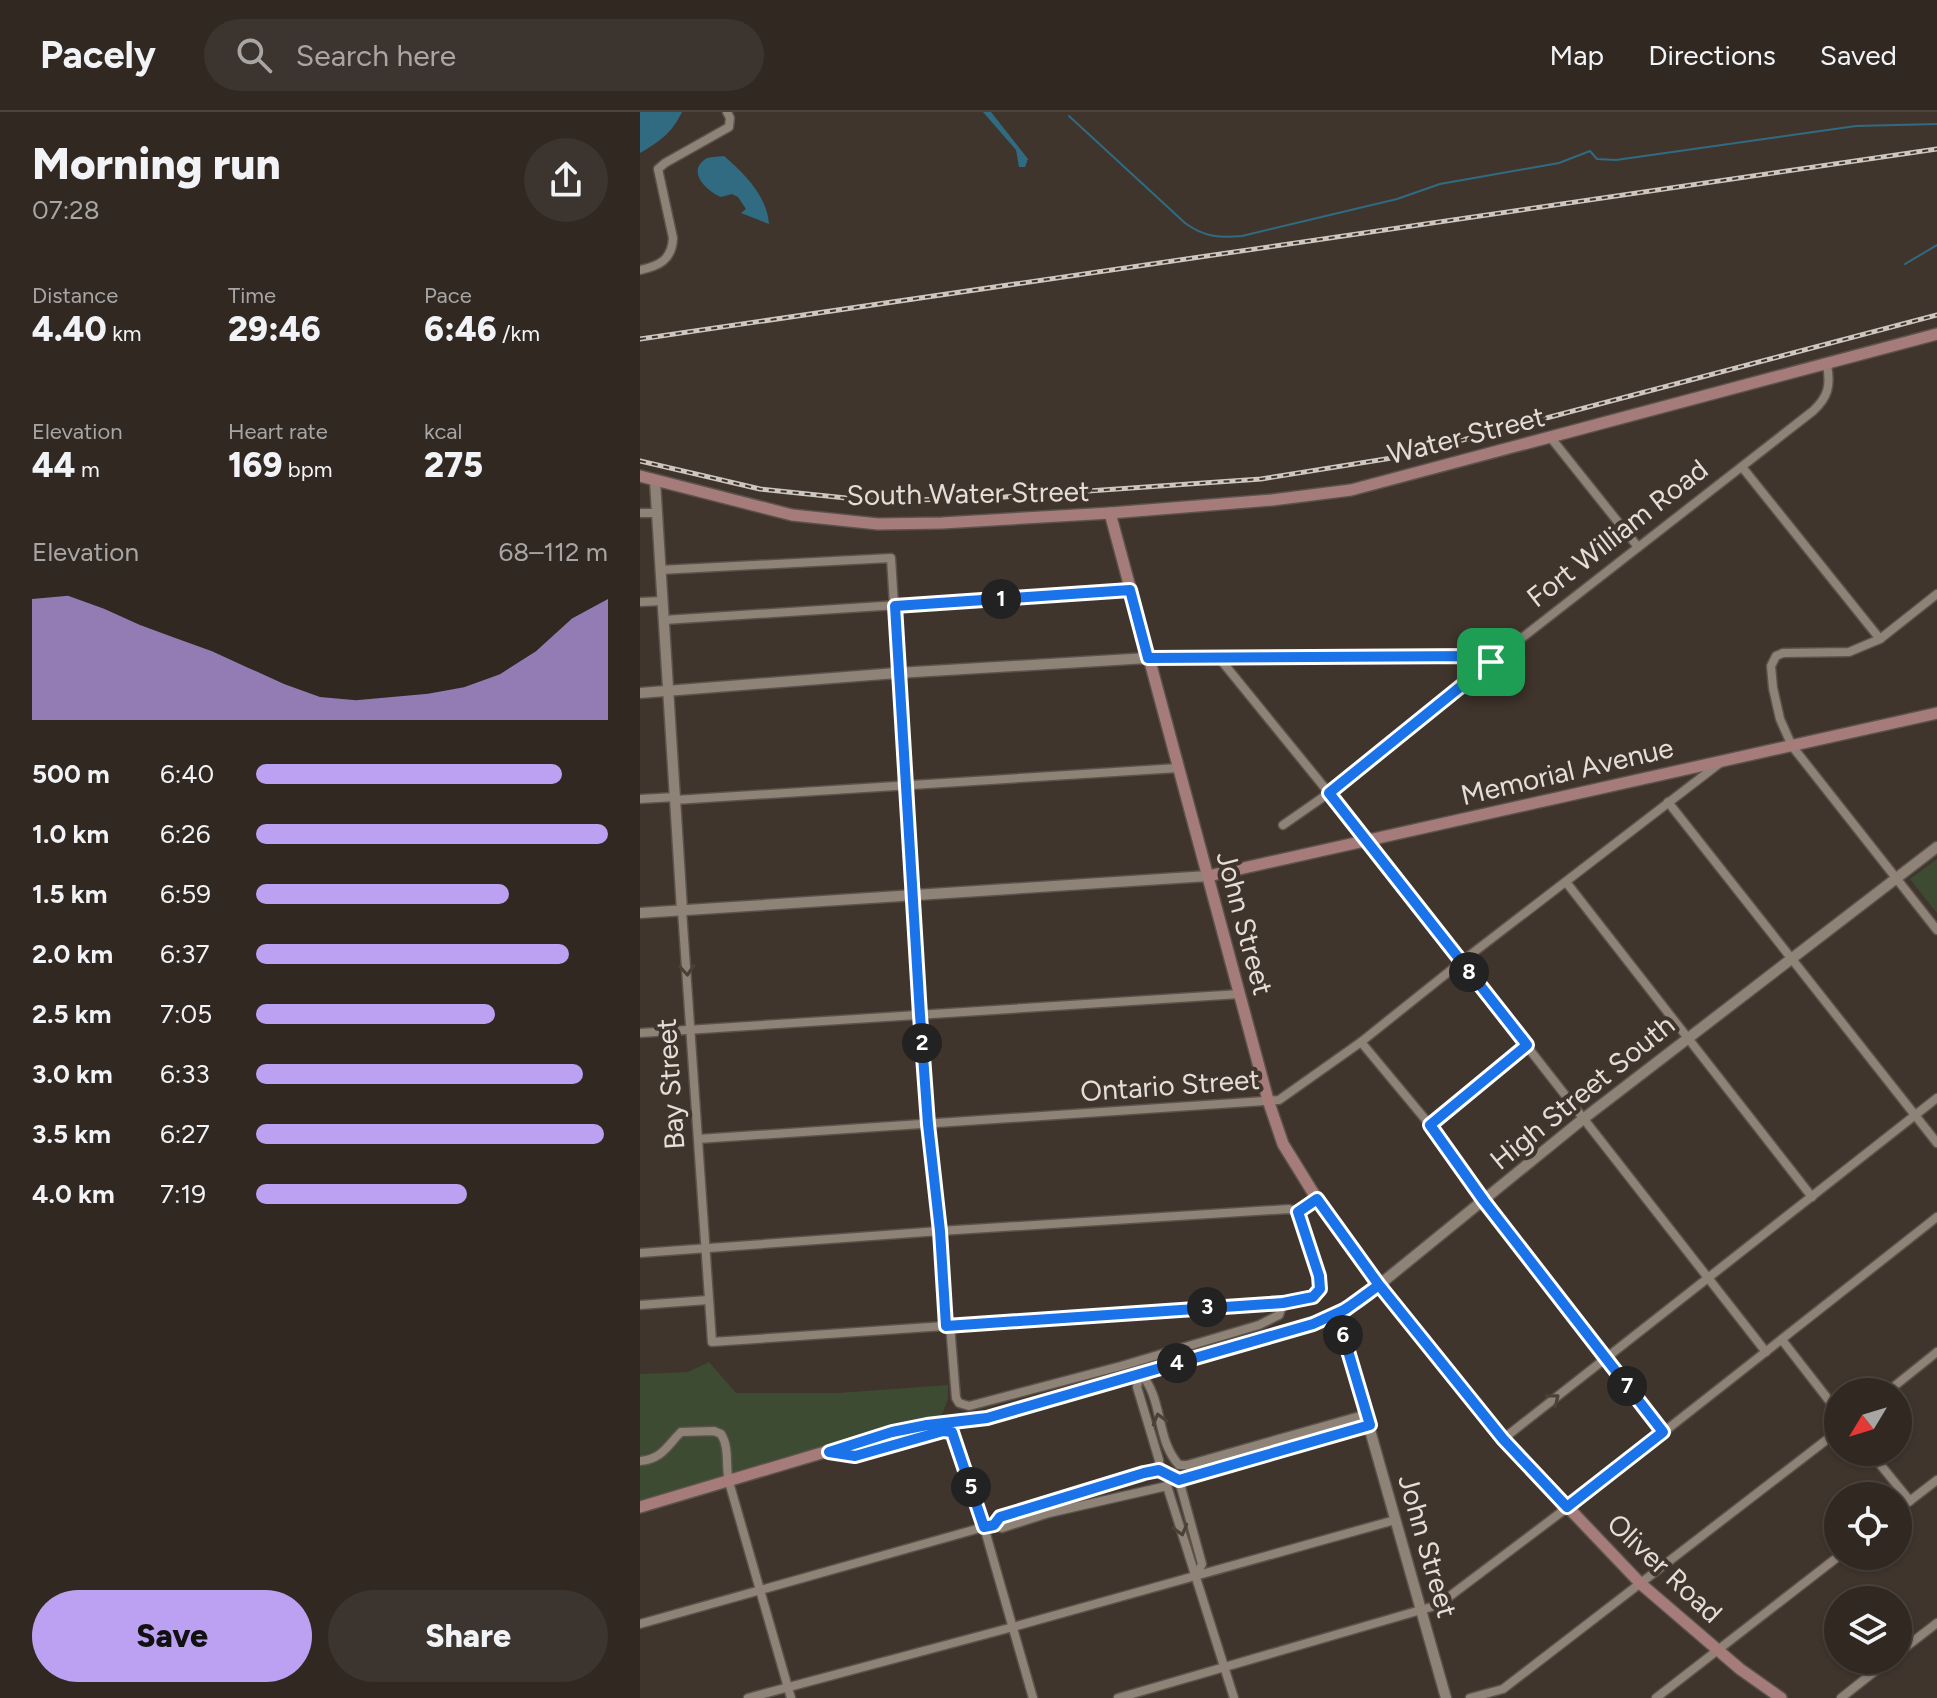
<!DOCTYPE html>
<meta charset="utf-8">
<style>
:root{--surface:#302821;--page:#3c342e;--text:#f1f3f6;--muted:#a8a6a5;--line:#4b443f;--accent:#bca0f2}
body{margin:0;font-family:Figtree,sans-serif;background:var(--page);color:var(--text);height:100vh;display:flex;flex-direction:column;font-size:30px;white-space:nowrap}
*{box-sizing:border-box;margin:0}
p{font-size:26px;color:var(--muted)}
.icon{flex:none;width:44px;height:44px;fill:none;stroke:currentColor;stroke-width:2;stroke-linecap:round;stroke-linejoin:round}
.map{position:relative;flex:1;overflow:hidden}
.sheet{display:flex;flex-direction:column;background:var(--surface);width:640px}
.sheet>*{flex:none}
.needle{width:52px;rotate:232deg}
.buttons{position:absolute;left:1184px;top:1266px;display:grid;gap:16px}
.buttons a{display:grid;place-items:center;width:88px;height:88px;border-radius:50%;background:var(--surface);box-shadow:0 2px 6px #0004,0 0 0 2px var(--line);font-size:40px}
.pin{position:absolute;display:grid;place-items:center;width:68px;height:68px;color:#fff;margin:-34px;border-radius:16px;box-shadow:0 4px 12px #0006}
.km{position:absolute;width:40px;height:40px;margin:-20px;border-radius:50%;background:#222;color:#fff;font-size:22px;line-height:40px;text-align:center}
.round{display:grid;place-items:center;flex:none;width:84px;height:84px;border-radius:42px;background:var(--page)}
.overview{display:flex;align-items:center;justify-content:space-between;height:136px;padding:0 32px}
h1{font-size:44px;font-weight:800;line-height:60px}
.figures{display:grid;grid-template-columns:repeat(3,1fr);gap:12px;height:136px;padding:8px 32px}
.figures div{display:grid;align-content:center}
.figures b{font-size:34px;font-weight:800}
.figures small{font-size:22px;font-weight:400}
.figures p{font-size:22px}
.chart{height:224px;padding:16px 32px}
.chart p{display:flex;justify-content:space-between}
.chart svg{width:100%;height:144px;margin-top:8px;fill:var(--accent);opacity:.7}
.action{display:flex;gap:16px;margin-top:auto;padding:16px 32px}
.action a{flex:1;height:92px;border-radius:48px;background:var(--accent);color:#111;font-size:32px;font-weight:800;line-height:92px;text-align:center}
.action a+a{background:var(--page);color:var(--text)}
ul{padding:0 32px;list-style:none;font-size:26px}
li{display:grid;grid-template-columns:128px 96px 1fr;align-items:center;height:60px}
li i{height:20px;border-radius:10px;background:var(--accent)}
header{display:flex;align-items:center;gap:48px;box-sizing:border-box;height:112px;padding:0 40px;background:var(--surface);border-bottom:2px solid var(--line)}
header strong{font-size:38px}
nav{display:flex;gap:44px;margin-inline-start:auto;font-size:28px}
.search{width:560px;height:72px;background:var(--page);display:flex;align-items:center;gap:20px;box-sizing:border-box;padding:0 28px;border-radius:44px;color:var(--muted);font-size:30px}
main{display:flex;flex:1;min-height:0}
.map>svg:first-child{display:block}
.green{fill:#3d4b32}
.water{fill:#306b82}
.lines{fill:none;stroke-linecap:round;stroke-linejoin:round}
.stream{stroke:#306b82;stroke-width:2}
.minor-casing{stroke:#5b534b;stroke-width:11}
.tertiary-casing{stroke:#5b534b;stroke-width:13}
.secondary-casing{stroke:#5b534b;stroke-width:14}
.minor{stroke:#8f8378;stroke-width:8}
.tertiary{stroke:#8f8378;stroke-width:10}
.secondary{stroke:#a57c7a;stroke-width:11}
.rail-casing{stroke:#cec7c1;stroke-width:5}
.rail{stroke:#40352c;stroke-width:2;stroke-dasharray:6;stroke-linecap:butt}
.oneway{stroke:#4c4137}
.route-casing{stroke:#fff;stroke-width:16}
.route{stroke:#1a73e8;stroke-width:10}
.labels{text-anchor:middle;stroke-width:8;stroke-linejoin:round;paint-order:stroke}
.street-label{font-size:28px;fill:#e4ddd8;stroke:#40352c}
</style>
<header>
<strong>Pacely</strong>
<div class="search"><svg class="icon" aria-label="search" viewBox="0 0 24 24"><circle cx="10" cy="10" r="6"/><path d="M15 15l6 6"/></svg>Search here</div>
<nav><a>Map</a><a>Directions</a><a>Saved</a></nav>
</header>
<main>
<section class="sheet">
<div class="overview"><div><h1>Morning run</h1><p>07:28</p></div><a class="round"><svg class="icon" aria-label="share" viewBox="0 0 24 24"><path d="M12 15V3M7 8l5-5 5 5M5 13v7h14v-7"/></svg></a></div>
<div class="figures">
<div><p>Distance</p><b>4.40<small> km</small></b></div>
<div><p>Time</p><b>29:46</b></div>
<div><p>Pace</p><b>6:46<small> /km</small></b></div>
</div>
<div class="figures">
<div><p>Elevation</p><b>44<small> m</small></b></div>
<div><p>Heart rate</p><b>169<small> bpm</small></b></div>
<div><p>kcal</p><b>275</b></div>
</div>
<div class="chart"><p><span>Elevation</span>68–112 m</p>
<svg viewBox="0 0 160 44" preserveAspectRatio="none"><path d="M0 44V7L10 6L20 10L30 15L40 19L50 23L60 28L70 33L80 37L90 38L100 37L110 36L120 34L130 30L140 23L150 13L160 7V44z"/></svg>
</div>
<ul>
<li><b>500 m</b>6:40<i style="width:87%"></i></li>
<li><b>1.0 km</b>6:26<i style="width:100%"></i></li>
<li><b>1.5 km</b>6:59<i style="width:72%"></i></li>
<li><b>2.0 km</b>6:37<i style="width:89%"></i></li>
<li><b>2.5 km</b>7:05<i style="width:68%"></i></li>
<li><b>3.0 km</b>6:33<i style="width:93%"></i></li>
<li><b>3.5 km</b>6:27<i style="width:99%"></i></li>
<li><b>4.0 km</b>7:19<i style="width:60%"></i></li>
</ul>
<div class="action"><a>Save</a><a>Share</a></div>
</section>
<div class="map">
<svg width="1297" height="1586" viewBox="0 0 1297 1586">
<rect width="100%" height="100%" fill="#40352c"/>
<!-- green -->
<g class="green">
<polygon points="1297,747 1297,801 1270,767"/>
<polygon points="69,1250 96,1281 199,1281 308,1273 308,1286 302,1303 238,1318 0,1391 0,1262 48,1260"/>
</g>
<!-- water -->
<g class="water">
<path d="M0 0H42C32 21 20 29 0 41Z"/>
<polygon points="343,0 351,0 388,47 385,55 379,55 376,38"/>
<path d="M84 44C104 61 127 84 129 112L101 101 106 97 98 85 92 82 81 85C68 80 47 61 64 48 69 44 78 45 84 44Z"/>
</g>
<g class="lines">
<!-- stream -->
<g class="stream">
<path d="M429 4 545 111C564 125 579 126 602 124L757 87 800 72 919 51 950 39 957 47 976 48 1216 14 1297 12"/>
<polyline points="1265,152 1297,133"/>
</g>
<defs>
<g id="minor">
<path d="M0 158C19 154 32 148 33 126L18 57 25 51 89 15 90 6 87 0"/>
<polyline points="911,326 998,435"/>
<polyline points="1102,355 1240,527"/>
<polyline points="0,401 16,401"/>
<path d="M20 458 251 446C262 599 269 753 280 906 287 1009 300 1111 306 1214"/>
<polyline points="1297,482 1240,527 1209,540 1143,541 1136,544 1131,554 1133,576 1140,607 1152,634 1297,818"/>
<polyline points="0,490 23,489"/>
<polyline points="24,508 490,478"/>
<polyline points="508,546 838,544 851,550"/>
<polyline points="580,547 689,681 1126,1240"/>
<polyline points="0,687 35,685"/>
<polyline points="35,688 538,656"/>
<polyline points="1028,690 1297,1031"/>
<path d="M643 713 689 681 851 550 1173 299C1188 285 1191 274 1187 253"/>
<polyline points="926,770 1172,1085"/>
<polyline points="42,798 72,1230 643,1191 673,1185 680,1177 679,1164 658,1100"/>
<polyline points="0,921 600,882"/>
<polyline points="721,930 790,1013 844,1089 1023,1320"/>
<polyline points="790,1013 887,933"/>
<polyline points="58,1027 639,988 721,930 821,850 1080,651"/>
<polyline points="658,1100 677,1087"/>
<polyline points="0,1141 300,1119 649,1097 658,1100"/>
<polyline points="0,1193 68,1188"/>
<polyline points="310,1213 316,1286 319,1291 329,1294 481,1254 619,1213 639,1203 643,1191"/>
<polyline points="1142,1228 1198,1300"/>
<path d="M500 1261C524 1286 515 1327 539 1353H547L727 1302"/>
<polyline points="500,1261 497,1275 519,1348 519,1358"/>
<polyline points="1247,1280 1297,1240"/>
<polyline points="863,1327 1297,986"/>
<polyline points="189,1340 204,1344 215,1344 303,1319 312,1320 344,1415 393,1586"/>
<polyline points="1230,1340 1270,1389"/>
<path d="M0 1349C22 1347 27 1334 41 1320L74 1319 81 1322C90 1336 85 1354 89 1370L151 1586"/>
<polyline points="519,1358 539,1368"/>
<polyline points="1258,1398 1297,1368"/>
<polyline points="354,1413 360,1405 519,1358"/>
<polyline points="557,1462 562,1452 539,1368 730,1313"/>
<polyline points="0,1512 344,1415 354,1413 362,1416 409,1401 527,1374 594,1586"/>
<polyline points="1258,1541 1297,1511"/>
<polyline points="108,1586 373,1515 755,1408"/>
<polyline points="478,1586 798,1493 936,1389 1297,1105"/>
<polyline points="830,1586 863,1577 1198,1319"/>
<polyline points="1016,1586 1199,1444"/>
<polyline points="1201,1586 1249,1548"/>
</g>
<g id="tertiary">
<polyline points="15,369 42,798"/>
<polyline points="0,581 257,561 508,546"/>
<polyline points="0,801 568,764"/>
<polyline points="739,1173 943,1007 1297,735"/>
<polyline points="697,1202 806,1586"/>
</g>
<g id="secondary">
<polyline points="0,364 152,403 238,412 302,411 470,401 632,388 711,378 1297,222"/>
<polyline points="470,401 628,988 643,1032 677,1087 739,1173 863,1327 1001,1472 1100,1557 1141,1586"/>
<polyline points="568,764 1297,601"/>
<polyline points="0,1395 252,1320 287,1313 347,1306 673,1212 706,1197 739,1173"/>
</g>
</defs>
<!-- minor casing -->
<use href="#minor" class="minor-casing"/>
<!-- tertiary casing -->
<use href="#tertiary" class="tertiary-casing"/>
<!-- secondary casing -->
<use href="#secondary" class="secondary-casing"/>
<!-- minor -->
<use href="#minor" class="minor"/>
<!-- tertiary -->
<use href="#tertiary" class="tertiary"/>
<!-- secondary -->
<use href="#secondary" class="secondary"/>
<defs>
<g id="rail">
<polyline points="0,227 1297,37"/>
<polyline points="0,349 120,377 235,389 349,386 621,367 758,345 1297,203"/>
</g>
</defs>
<!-- rail casing -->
<use href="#rail" class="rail-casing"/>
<!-- rail -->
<use href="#rail" class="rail"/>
</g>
<!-- one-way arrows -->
<defs><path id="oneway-chevron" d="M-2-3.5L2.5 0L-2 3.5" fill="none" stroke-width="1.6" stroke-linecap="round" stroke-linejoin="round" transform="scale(2)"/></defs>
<g class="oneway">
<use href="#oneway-chevron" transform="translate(47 858) rotate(86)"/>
<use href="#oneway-chevron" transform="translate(914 1287) rotate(-38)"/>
<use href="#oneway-chevron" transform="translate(519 1307) rotate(-105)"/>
<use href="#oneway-chevron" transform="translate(541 1418) rotate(74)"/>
</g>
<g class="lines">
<defs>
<path id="route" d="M851 550 838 544 508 546 490 478 255 494 280 903 288 1012 300 1119 306 1214 643 1191 673 1185 680 1177 679 1164 658 1100 677 1087 739 1173 706 1197 673 1212 347 1306 287 1313 252 1320 189 1340 215 1344 303 1319 312 1320 344 1415 354 1413 360 1405 504 1361 519 1358 539 1368 730 1313 697 1202C712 1194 725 1183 739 1173L863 1327 927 1395 1023 1320 844 1089 790 1013 887 933 689 681 851 550"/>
</defs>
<!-- route casing -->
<use href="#route" class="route-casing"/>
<!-- route -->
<use href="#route" class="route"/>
</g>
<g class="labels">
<!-- street labels -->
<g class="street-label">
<text transform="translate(826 323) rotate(-14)" y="10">Water Street</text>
<text transform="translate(328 381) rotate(-1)" y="10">South Water Street</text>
<text transform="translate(977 421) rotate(-38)" y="10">Fort William Road</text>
<text transform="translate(927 659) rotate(-13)" y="10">Memorial Avenue</text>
<text transform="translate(605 811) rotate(75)" y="10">John Street</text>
<text transform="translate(30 972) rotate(-94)" y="10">Bay Street</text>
<text transform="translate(530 973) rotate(-4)" y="10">Ontario Street</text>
<text transform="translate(942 980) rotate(-39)" y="10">High Street South</text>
<text transform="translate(788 1434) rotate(74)" y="10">John Street</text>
<text transform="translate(1025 1456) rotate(43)" y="10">Oliver Road</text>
</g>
</g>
</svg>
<div class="buttons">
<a><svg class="needle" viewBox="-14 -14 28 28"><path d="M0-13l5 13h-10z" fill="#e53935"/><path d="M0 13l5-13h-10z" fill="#a8a6a5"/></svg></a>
<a><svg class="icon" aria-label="locate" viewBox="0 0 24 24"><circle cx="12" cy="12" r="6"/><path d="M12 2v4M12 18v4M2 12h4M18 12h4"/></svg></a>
<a><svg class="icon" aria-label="layers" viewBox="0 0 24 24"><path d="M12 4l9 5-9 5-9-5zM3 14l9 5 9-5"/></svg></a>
</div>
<div class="pin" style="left:851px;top:550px;background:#1e9e55"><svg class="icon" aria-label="arrive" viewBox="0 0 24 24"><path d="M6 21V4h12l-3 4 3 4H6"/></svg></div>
<b class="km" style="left:361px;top:487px">1</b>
<b class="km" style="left:282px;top:931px">2</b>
<b class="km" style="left:567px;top:1195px">3</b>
<b class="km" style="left:537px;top:1251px">4</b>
<b class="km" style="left:331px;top:1375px">5</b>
<b class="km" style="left:703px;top:1223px">6</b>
<b class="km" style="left:987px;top:1274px">7</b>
<b class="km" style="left:829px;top:860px">8</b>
</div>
</main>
